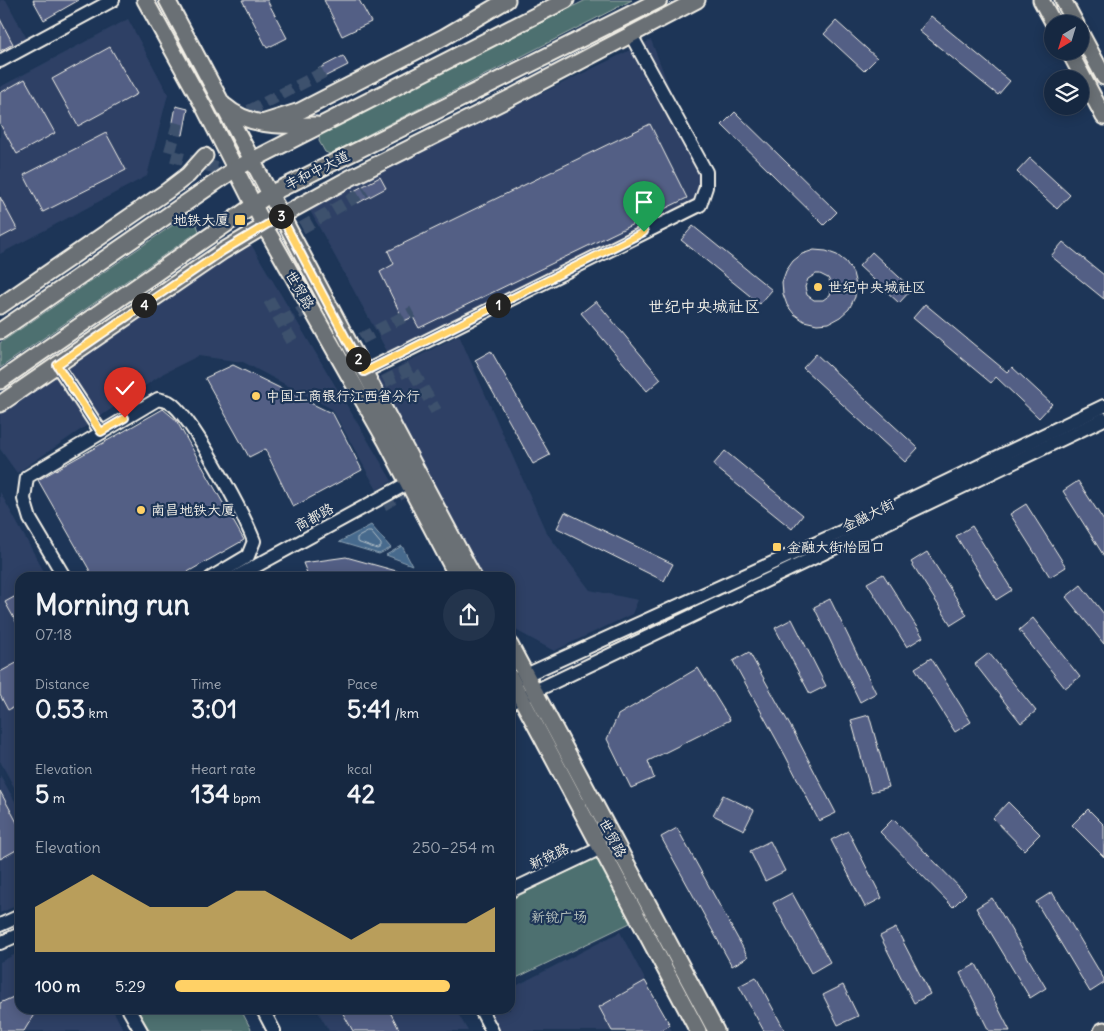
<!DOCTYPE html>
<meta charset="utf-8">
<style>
:root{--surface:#162841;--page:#23344c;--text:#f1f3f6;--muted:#9ea6b1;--line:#35445a;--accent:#ffd166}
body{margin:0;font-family:Delius,"LXGW WenKai TC",sans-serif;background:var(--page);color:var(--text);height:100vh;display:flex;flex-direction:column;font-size:19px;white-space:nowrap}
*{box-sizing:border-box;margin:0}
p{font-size:16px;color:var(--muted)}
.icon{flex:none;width:28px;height:28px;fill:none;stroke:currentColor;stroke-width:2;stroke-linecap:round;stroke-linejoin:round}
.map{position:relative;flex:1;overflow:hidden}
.details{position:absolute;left:15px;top:572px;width:500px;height:442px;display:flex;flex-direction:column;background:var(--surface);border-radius:15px;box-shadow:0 2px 12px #0003,0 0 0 1px var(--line)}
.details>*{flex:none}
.needle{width:32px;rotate:218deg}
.buttons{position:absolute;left:1044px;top:15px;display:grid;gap:10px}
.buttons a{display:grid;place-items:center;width:45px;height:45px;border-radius:50%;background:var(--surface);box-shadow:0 2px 12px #0003,0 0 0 1px var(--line);font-size:25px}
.pin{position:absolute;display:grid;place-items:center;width:42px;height:42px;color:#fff;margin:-51px -21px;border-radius:50% 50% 50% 0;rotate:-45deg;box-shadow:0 0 5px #0007}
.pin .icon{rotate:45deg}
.km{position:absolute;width:25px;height:25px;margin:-12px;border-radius:50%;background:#222;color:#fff;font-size:14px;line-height:25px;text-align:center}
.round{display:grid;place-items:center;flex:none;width:52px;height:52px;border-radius:26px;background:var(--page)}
.head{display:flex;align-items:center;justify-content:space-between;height:85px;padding:0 20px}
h1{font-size:28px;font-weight:700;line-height:38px}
.figures{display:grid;grid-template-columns:repeat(3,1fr);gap:8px;height:85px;padding:5px 20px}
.figures div{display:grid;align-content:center}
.figures b{font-size:25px;font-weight:700}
.figures small{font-size:14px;font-weight:400}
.figures p{font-size:14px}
.chart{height:140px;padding:10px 20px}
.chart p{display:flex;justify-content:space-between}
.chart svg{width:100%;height:90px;margin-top:5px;fill:var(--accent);opacity:.7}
ul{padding:0 20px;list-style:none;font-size:16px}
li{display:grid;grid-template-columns:80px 60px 1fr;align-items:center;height:38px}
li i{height:12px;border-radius:6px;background:var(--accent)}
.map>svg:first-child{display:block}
.built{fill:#2d4165}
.green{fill:#4e6f6f;stroke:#a1b0ac}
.water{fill:#466a8d;stroke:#8ca0b1}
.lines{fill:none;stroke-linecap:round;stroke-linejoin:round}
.shore{stroke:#aebbc4;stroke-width:1}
.building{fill:#525e85;stroke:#f4f1e8;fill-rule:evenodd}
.minor-tunnel{stroke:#3d516d;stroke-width:12;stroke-dasharray:12 6;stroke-linecap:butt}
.minor-casing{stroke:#f4f1e8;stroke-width:16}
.major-casing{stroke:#f4f1e8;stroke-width:19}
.minor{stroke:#1d3557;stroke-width:12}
.major{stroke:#6b7074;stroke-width:15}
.route-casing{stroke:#fff;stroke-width:10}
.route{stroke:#ffd166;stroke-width:6}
.poi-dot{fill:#ffd166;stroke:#1d3557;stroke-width:2}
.labels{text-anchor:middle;stroke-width:4.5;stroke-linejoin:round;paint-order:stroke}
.street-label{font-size:14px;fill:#f4f1e8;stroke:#1d3557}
.poi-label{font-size:14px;fill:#f4f1e8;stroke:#1d3557;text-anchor:start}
.park-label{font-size:14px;fill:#bac4be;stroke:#1d3557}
.quarter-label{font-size:16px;fill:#f4f1e8;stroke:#1d3557}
</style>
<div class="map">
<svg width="1104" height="1031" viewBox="0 0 1104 1031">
<rect width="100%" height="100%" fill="#1d3557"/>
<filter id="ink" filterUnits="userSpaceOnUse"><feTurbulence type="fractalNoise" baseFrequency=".02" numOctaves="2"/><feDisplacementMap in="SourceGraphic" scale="10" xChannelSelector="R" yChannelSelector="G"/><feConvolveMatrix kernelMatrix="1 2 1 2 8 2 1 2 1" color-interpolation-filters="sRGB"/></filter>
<g filter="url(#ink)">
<!-- built -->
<g class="built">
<polygon points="0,0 6,0 27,39 0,53"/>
<polygon points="128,19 168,94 147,176 0,254 0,87"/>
<polygon points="651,40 702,172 697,203 388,353 308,207"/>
<polygon points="249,241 392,481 377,490 332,409 243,362 198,356 164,373 17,473 0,449 0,409"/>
<polygon points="459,335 546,532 590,590 638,600 632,614 554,651 510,627 510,578 483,577 375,379"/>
<polygon points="0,492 47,577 20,578 20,798 0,761"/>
<polygon points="0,775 20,810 20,904 0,913"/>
<polygon points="620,932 672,1031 499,1031 488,1010 510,1010 510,989"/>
<polygon points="20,952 20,1010 113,1010 124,1031 0,1031 0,962"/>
<polygon points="317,1010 456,1010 468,1031 329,1031"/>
</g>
<!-- green -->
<g class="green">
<polygon points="586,0 632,0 330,154 325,152 319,141 320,133"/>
<polygon points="189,214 196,222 199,231 0,368 0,343"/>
<polygon points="598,857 630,923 510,981 510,900"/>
<polygon points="138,1010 241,1010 252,1031 150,1031"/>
</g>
<!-- water -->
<g class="water">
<polygon points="371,525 391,548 379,554 339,542"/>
<polygon points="402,546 412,565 386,555"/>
</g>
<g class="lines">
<!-- shore -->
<polygon class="shore" points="368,532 371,532 381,544 381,547 377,549 357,542 357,538"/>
</g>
<!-- building -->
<g class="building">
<polygon points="33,0 79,0 44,20"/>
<polygon points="242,0 267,0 287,38 267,48"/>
<polygon points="324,0 359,0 371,22 342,36"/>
<polygon points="931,16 1010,81 998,95 919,31"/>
<polygon points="0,19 13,44 0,51"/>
<polygon points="836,21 877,58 864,71 824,34"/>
<polygon points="110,47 137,94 78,126 52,79"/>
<polygon points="343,56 348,65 322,78 318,69"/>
<polygon points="25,79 55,133 17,154 0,124 0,93"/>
<polygon points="176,106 188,109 183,135 171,133"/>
<polygon points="735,112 837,212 824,225 722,125"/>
<polygon points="650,124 687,198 419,328 413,317 404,321 380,272 394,264 388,251"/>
<polygon points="106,133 126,170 43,212 24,175"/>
<polygon points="1030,158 1070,195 1057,209 1017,172"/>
<polygon points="380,177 386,188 358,203 352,192"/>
<polygon points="0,197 17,229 0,238"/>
<polygon points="693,226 772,290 760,304 681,240"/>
<polygon points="1063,242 1104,275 1104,299 1051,256"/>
<path d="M814 250 826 251 837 255 846 262 853 273 856 285 855 297 849 309 840 317 829 323 817 324 804 321 794 314 787 305 783 294 782 282 786 271 793 261 802 254ZM816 274H820L828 278 832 286 830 295 823 300H814L807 295 805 287 808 279Z"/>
<polygon points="872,252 912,289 899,303 859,266"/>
<polygon points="596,301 661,379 647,391 581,313"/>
<polygon points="925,304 1007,372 1012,367 1052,404 1039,418 996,377 991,383 913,318"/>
<polygon points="491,351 550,455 533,464 475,360"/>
<polygon points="816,354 918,448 905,462 803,368"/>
<polygon points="233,365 333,414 362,470 293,507 265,449 249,457 205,378"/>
<polygon points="163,409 176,420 244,540 177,578 94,578 38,480"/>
<polygon points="725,451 803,515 792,529 713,465"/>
<polygon points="1078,481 1104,521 1104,556 1063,491"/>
<polygon points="1026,504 1066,567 1050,577 1010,514"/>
<polygon points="565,512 673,564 664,581 557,528"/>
<polygon points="972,526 1012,590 996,600 956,536"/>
<polygon points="927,552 967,615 951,625 911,562"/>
<polygon points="346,557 411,575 411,578 309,578 303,563"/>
<polygon points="883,574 923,637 907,647 867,583"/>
<polygon points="1081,585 1104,614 1104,644 1066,597"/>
<polygon points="16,596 20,604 20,629 5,602"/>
<polygon points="830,599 876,693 860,702 814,607"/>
<polygon points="1033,618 1080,677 1065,688 1019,630"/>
<polygon points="792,619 826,686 810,694 775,628"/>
<polygon points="749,652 796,736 836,813 819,821 785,755 733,661"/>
<polygon points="989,653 1036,711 1021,723 975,664"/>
<polygon points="931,658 971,722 955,732 915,668"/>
<polygon points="20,661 20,704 8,710 0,695 0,672"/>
<polygon points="698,668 730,720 648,761 654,778 631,788 607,739 618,715"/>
<polygon points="869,715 889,787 871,792 851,720"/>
<polygon points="0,791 20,828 20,848 0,859"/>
<polygon points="723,795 754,810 744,830 713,815"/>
<polygon points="1008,802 1040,834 1024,850 993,818"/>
<polygon points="1088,809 1104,825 1104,857 1072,825"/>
<polygon points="893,819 966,894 953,907 880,832"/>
<polygon points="677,828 748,957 732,966 661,837"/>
<polygon points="848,831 882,898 865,907 831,840"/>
<polygon points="770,841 785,871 765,881 750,851"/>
<polygon points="1052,892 1104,979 1104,983 1090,992 1036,902"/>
<polygon points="792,893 830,962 811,973 773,903"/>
<polygon points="992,898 1046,988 1030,998 976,908"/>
<polygon points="896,928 930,994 914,1003 880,936"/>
<polygon points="976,964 1010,1031 989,1031 960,973"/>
<polygon points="756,977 785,1031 764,1031 739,986"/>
<polygon points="645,981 670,1025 660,1031 612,1031 599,1007"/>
<polygon points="843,985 858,1016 838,1025 823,995"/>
<polygon points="20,994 20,1010 33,1010 33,1016 24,1031 0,1031 0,1003"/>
<polygon points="341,1010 389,1010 400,1031 353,1031"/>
</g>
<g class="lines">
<!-- minor-tunnel -->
<g class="minor-tunnel">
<polyline points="235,122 249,111 328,70"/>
<polyline points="178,123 169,155 217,168 241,155"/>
<polyline points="286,237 366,191"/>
<polyline points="269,300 292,341"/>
<polyline points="282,322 320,302"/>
<polyline points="345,347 413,312"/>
<polyline points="368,390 411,368 436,411"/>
<polyline points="383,505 402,493"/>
</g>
<defs>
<g id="minor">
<polyline points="0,61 113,0"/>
<polyline points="57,365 101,432"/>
<polyline points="364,372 700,205 706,187 706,172 631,35"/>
<path d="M65 578 30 519 24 499 27 477 158 399C161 400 166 401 169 402 190 413 244 515 254 541L248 556 211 578"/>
<polyline points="234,578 408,483"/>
<polyline points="517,679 865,521 1104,406"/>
<polyline points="510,703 1104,419"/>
<polyline points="510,891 601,848"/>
<polyline points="0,925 20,916"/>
<polyline points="0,943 20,934"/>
<polyline points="129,1010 141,1031"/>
<polyline points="263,1010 274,1031"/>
<polyline points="481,1010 492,1031"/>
</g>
<g id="major">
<polyline points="145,0 205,109 265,227 386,441 458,578"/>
<polyline points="167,0 474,578"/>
<polyline points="1041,0 1054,24"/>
<polyline points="1063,0 1076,24"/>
<polyline points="1080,32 1104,77"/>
<polyline points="1069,51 1104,117"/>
<path d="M225 106C250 128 285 126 317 125"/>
<polyline points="262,123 300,111 444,37 507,0"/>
<polyline points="0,306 167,191 188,175 205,156"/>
<polyline points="0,331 235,169 566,0"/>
<polyline points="0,381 270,194 659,0"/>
<polyline points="0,404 223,251 281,216 350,178 510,98 697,0"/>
<polyline points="510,645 716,1031"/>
<polyline points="510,677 698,1031"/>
<polyline points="1102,1031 1104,1030"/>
</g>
</defs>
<!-- minor casing -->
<use href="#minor" class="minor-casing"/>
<!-- major casing -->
<use href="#major" class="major-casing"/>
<!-- minor -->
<use href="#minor" class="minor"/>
<!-- major -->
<use href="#major" class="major"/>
</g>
</g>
<g class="lines" filter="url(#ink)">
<defs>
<polyline id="route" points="125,418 101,432 57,365 223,251 281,216 364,372 644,232"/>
</defs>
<!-- route casing -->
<use href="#route" class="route-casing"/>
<!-- route -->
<use href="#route" class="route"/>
</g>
<!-- markers -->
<g class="poi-dot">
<rect x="234" y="214" width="12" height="12" rx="2.5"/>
<circle cx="818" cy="287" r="5"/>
<circle cx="256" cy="396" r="5"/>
<circle cx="141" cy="510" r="5"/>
<rect x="772" y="542" width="10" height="10" rx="2.5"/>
</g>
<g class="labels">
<!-- street labels -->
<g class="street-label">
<text transform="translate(317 170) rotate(-26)" y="5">丰和中大道</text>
<text transform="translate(300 290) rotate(60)" y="5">世贸路</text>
<text transform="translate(868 515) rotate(-26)" y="5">金融大街</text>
<text transform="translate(314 517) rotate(-29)" y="5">商都路</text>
<text transform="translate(613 838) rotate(62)" y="5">世贸路</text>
<text transform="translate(549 856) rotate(-25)" y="5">新锐路</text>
</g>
<!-- poi labels -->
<g class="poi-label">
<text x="229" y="225" text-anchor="end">地铁大厦</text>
<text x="828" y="292">世纪中央城社区</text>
<text x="266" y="401">中国工商银行江西省分行</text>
<text x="151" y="515">南昌地铁大厦</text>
<text x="787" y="552">金融大街怡园口</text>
</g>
<!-- park labels -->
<g class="park-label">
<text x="559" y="922">新锐广场</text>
</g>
<!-- quarter labels -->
<g class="quarter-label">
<text x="704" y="312">世纪中央城社区</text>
</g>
</g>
</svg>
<div class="buttons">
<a><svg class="needle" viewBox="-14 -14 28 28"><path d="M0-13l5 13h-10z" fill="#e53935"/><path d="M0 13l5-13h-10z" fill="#9ea6b1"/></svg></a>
<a><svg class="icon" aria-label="layers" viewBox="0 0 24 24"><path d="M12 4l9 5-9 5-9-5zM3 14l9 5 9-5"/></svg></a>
</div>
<div class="pin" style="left:644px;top:232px;background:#1e9e55"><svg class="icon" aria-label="arrive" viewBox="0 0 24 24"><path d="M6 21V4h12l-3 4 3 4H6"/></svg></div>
<div class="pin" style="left:125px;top:418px;background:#d93025"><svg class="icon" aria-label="check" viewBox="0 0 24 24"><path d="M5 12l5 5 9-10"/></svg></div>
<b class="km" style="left:498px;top:305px">1</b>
<b class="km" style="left:358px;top:359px">2</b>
<b class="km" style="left:281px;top:216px">3</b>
<b class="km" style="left:144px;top:305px">4</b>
<section class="details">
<div class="head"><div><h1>Morning run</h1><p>07:18</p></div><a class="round"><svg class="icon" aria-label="share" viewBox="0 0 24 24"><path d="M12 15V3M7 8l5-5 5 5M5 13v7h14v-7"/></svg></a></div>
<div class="figures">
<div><p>Distance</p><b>0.53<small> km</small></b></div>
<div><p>Time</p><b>3:01</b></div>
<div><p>Pace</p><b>5:41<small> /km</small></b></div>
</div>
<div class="figures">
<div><p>Elevation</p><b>5<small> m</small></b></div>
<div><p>Heart rate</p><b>134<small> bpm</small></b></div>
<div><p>kcal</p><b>42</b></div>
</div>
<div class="chart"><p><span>Elevation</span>250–254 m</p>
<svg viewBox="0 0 160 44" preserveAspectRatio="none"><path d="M0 44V22L10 14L20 6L30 14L40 22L50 22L60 22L70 14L80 14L90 22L100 30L110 38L120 30L130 30L140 30L150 30L160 22V44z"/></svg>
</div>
<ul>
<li><b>100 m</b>5:29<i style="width:86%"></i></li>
</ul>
</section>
</div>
